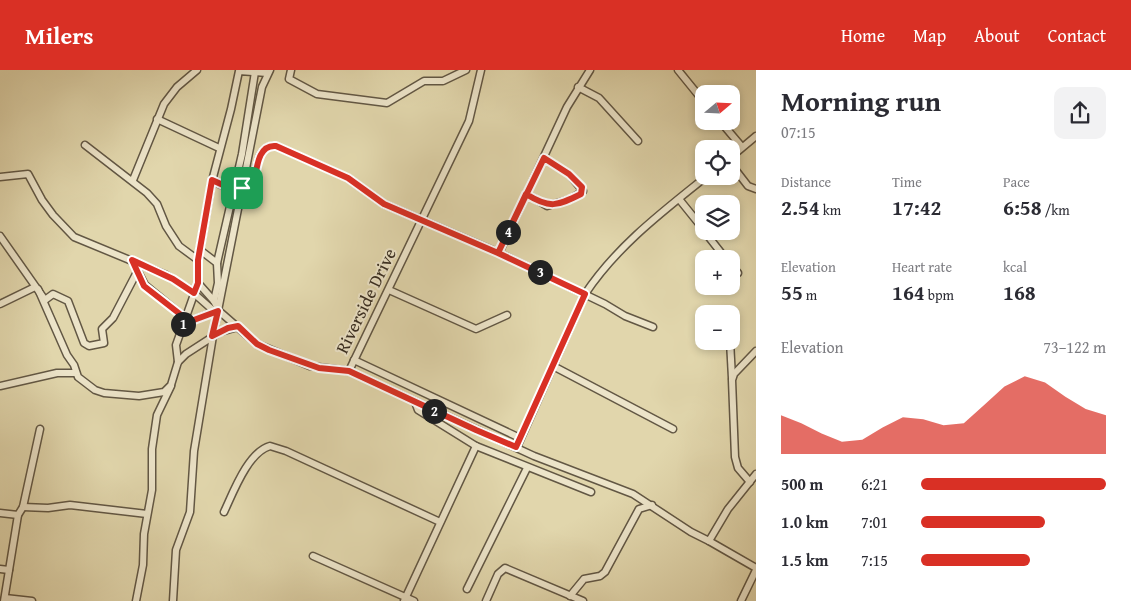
<!DOCTYPE html>
<meta charset="utf-8">
<style>
:root{--surface:#fff;--page:#f2f2f3;--text:#2b2b33;--muted:#7c7c81;--accent:#d93025}
body{margin:0;font-family:"Gentium Book Plus",serif;background:var(--page);color:var(--text);height:100vh;display:flex;flex-direction:column;font-size:19px;white-space:nowrap}
*{box-sizing:border-box;margin:0}
p{font-size:16px;color:var(--muted)}
.icon{flex:none;width:28px;height:28px;fill:none;stroke:currentColor;stroke-width:2;stroke-linecap:round;stroke-linejoin:round}
.map{position:relative;flex:1;overflow:hidden}
.side{display:flex;flex-direction:column;background:var(--surface);width:375px}
.side>*{flex:none}
.needle{width:32px;rotate:71deg}
.buttons{position:absolute;left:695px;top:15px;display:grid;gap:10px}
.buttons a{display:grid;place-items:center;width:45px;height:45px;border-radius:10px;background:var(--surface);box-shadow:0 2px 8px #0003;font-size:25px}
.pin{position:absolute;display:grid;place-items:center;width:42px;height:42px;color:#fff;margin:-21px;border-radius:10px;box-shadow:0 2px 8px #0006}
.km{position:absolute;width:25px;height:25px;margin:-12px;border-radius:50%;background:#222;color:#fff;font-size:14px;line-height:25px;text-align:center}
.round{display:grid;place-items:center;flex:none;width:52px;height:52px;border-radius:10px;background:var(--page)}
.summary{display:flex;align-items:center;justify-content:space-between;height:85px;padding:0 25px}
h1{font-size:28px;font-weight:700;line-height:38px}
.figures{display:grid;grid-template-columns:repeat(3,1fr);gap:8px;height:85px;padding:5px 25px}
.figures div{display:grid;align-content:center}
.figures b{font-size:21px;font-weight:700}
.figures small{font-size:14px;font-weight:400}
.figures p{font-size:14px}
.chart{height:140px;padding:10px 25px}
.chart p{display:flex;justify-content:space-between}
.chart svg{width:100%;height:90px;margin-top:5px;fill:var(--accent);opacity:.7}
ul{padding:0 25px;list-style:none;font-size:16px}
li{display:grid;grid-template-columns:80px 60px 1fr;align-items:center;height:38px}
li i{height:12px;border-radius:6px;background:var(--accent)}
header{display:flex;align-items:center;gap:30px;box-sizing:border-box;height:70px;padding:0 25px;background:var(--accent);color:#fff}
header strong{font-size:24px}
nav{display:flex;gap:28px;margin-inline-start:auto;font-size:18px}
main{display:flex;flex:1;min-height:0}
.map>svg:first-child{display:block}
.lines{fill:none;stroke-linecap:round;stroke-linejoin:round}
.minor-casing{stroke:#625744;stroke-width:9}
.minor{stroke:#ece4c9;stroke-width:6}
.route-casing{stroke:#fff;stroke-width:10}
.route{stroke:#d93025;stroke-width:6}
.labels{text-anchor:middle;stroke-width:4;stroke-linejoin:round;paint-order:stroke}
.street-label{font-size:18px;fill:#372d21;stroke:#ece4c9}
</style>
<header>
<strong>Milers</strong>
<nav><a>Home</a><a>Map</a><a>About</a><a>Contact</a></nav>
</header>
<main>
<div class="map">
<svg width="756" height="531" viewBox="0 0 756 531">
<rect width="100%" height="100%" fill="#e1d6ac"/>
<filter id="stains"><feTurbulence type="fractalNoise" baseFrequency=".004" numOctaves="4"/><feColorMatrix values="0 0 0 0 .2 0 0 0 0 .09 0 0 0 0 .02 0 0 0 .5 -.17"/></filter>
<radialGradient id="worn" r=".72"><stop offset=".6" stop-color="#630" stop-opacity="0"/><stop offset="1" stop-color="#630" stop-opacity=".3"/></radialGradient>
<g class="lines">
<defs>
<g id="minor">
<polyline points="291,0 289,9 317,24 387,33 424,11 443,11 466,0"/>
<polyline points="481,0 469,51 349,301 534,386 633,424 691,462 709,471"/>
<polyline points="678,0 704,32"/>
<polyline points="578,17 599,28 638,71"/>
<polyline points="157,49 219,78"/>
<polyline points="720,51 742,77"/>
<polyline points="85,75 147,123 157,134 166,156 179,176 198,190"/>
<polyline points="731,87 756,66"/>
<polyline points="731,94 748,116 756,119"/>
<polyline points="0,107 28,104 42,130 53,145 74,167 166,205 189,219 215,242"/>
<polyline points="133,110 164,34 177,17 197,0"/>
<polyline points="212,111 231,39 239,1 267,3"/>
<path d="M235 116 253 117C257 103 255 74 276 76L348 108 384 134 499 183 605 234 625 246 653 257"/>
<polyline points="527,124 547,136 571,129 583,121 569,104 544,88"/>
<polyline points="679,129 704,160"/>
<polyline points="704,161 726,189"/>
<polyline points="0,166 45,230 53,224 68,231 84,273 89,276 104,273 102,259 113,248 137,202"/>
<polyline points="200,180 217,193"/>
<polyline points="499,183 567,37 590,0"/>
<polyline points="132,190 145,215 185,248"/>
<polyline points="731,195 738,203"/>
<polyline points="198,213 214,231 219,241 257,274 310,296 349,301"/>
<polyline points="38,219 67,285 74,295 78,307 95,320 104,323 139,326 164,322 171,315 178,292 186,284 220,262 238,257"/>
<polyline points="389,220 476,259 507,245"/>
<polyline points="214,231 218,213 217,193 242,84 255,2"/>
<polyline points="0,234 35,217"/>
<polyline points="183,254 217,241"/>
<polyline points="730,271 732,308"/>
<polyline points="354,290 520,368"/>
<polyline points="178,292 176,275 198,213 198,190 212,111 234,120"/>
<polyline points="553,296 673,359"/>
<polyline points="0,316 57,303 76,303"/>
<polyline points="415,332 418,340 476,376 591,422"/>
<path d="M517 377 585 224C617 176 662 142 707 106"/>
<polyline points="756,404 728,439 709,471 756,498"/>
<polyline points="750,412 738,398 735,387 732,310 734,304 756,281"/>
<polyline points="23,437 48,438 70,435 147,444"/>
<path d="M224 442C233 423 248 382 270 376L286 381 440 452"/>
<polyline points="0,443 18,445"/>
<polyline points="313,486 414,531"/>
<polyline points="0,499 9,500"/>
<polyline points="467,519 527,398"/>
<polyline points="570,526 584,509 600,506 605,502 639,439 652,435"/>
<polyline points="5,528 32,531"/>
<polyline points="4,531 18,445 23,437 40,359"/>
<polyline points="136,531 143,495 144,464 152,420 152,379 157,345 171,316"/>
<polyline points="173,531 176,480 190,442 194,381 213,266 262,17 270,0"/>
<polyline points="404,531 476,376"/>
<polyline points="486,531 498,504 505,498 583,531"/>
<polyline points="741,531 756,500"/>
</g>
</defs>
<!-- minor casing -->
<use href="#minor" class="minor-casing"/>
<!-- minor -->
<use href="#minor" class="minor"/>
</g>
<g class="lines">
<defs>
<path id="route" d="M242 118 235 116 234 120 212 110 198 190V213L194 223 173 209 132 190 144 216 185 248 183 254 218 241 212 266 228 258 238 256 257 274 269 280 319 298 349 301 476 360 516 377 585 224 498 183 544 88 569 104 582 117 581 124C557 136 550 139 526 124L498 183 384 134 348 108 276 76C256 74 257 103 253 117L242 118"/>
</defs>
<!-- route casing -->
<use href="#route" class="route-casing"/>
<!-- route -->
<use href="#route" class="route"/>
</g>
<g class="labels">
<!-- street labels -->
<g class="street-label">
<text transform="translate(366 231) rotate(-64)" y="6">Riverside Drive</text>
</g>
</g>
<rect width="100%" height="100%" filter="url(#stains)"/>
<rect width="100%" height="100%" fill="url(#worn)"/>
</svg>
<div class="buttons">
<a><svg class="needle" viewBox="-14 -14 28 28"><path d="M0-13l5 13h-10z" fill="#e53935"/><path d="M0 13l5-13h-10z" fill="#7c7c81"/></svg></a>
<a><svg class="icon" aria-label="locate" viewBox="0 0 24 24"><circle cx="12" cy="12" r="6"/><path d="M12 2v4M12 18v4M2 12h4M18 12h4"/></svg></a>
<a><svg class="icon" aria-label="layers" viewBox="0 0 24 24"><path d="M12 4l9 5-9 5-9-5zM3 14l9 5 9-5"/></svg></a>
<a>+</a>
<a>−</a>
</div>
<div class="pin" style="left:242px;top:118px;background:#1e9e55"><svg class="icon" aria-label="arrive" viewBox="0 0 24 24"><path d="M6 21V4h12l-3 4 3 4H6"/></svg></div>
<b class="km" style="left:183px;top:254px">1</b>
<b class="km" style="left:434px;top:341px">2</b>
<b class="km" style="left:540px;top:202px">3</b>
<b class="km" style="left:508px;top:162px">4</b>
</div>
<section class="side">
<div class="summary"><div><h1>Morning run</h1><p>07:15</p></div><a class="round"><svg class="icon" aria-label="share" viewBox="0 0 24 24"><path d="M12 15V3M7 8l5-5 5 5M5 13v7h14v-7"/></svg></a></div>
<div class="figures">
<div><p>Distance</p><b>2.54<small> km</small></b></div>
<div><p>Time</p><b>17:42</b></div>
<div><p>Pace</p><b>6:58<small> /km</small></b></div>
</div>
<div class="figures">
<div><p>Elevation</p><b>55<small> m</small></b></div>
<div><p>Heart rate</p><b>164<small> bpm</small></b></div>
<div><p>kcal</p><b>168</b></div>
</div>
<div class="chart"><p><span>Elevation</span>73–122 m</p>
<svg viewBox="0 0 160 44" preserveAspectRatio="none"><path d="M0 44V25L10 29L20 34L30 38L40 37L50 31L60 26L70 27L80 30L90 29L100 20L110 11L120 6L130 9L140 16L150 22L160 25V44z"/></svg>
</div>
<ul>
<li><b>500 m</b>6:21<i style="width:100%"></i></li>
<li><b>1.0 km</b>7:01<i style="width:67%"></i></li>
<li><b>1.5 km</b>7:15<i style="width:59%"></i></li>
</ul>
</section>
</main>
